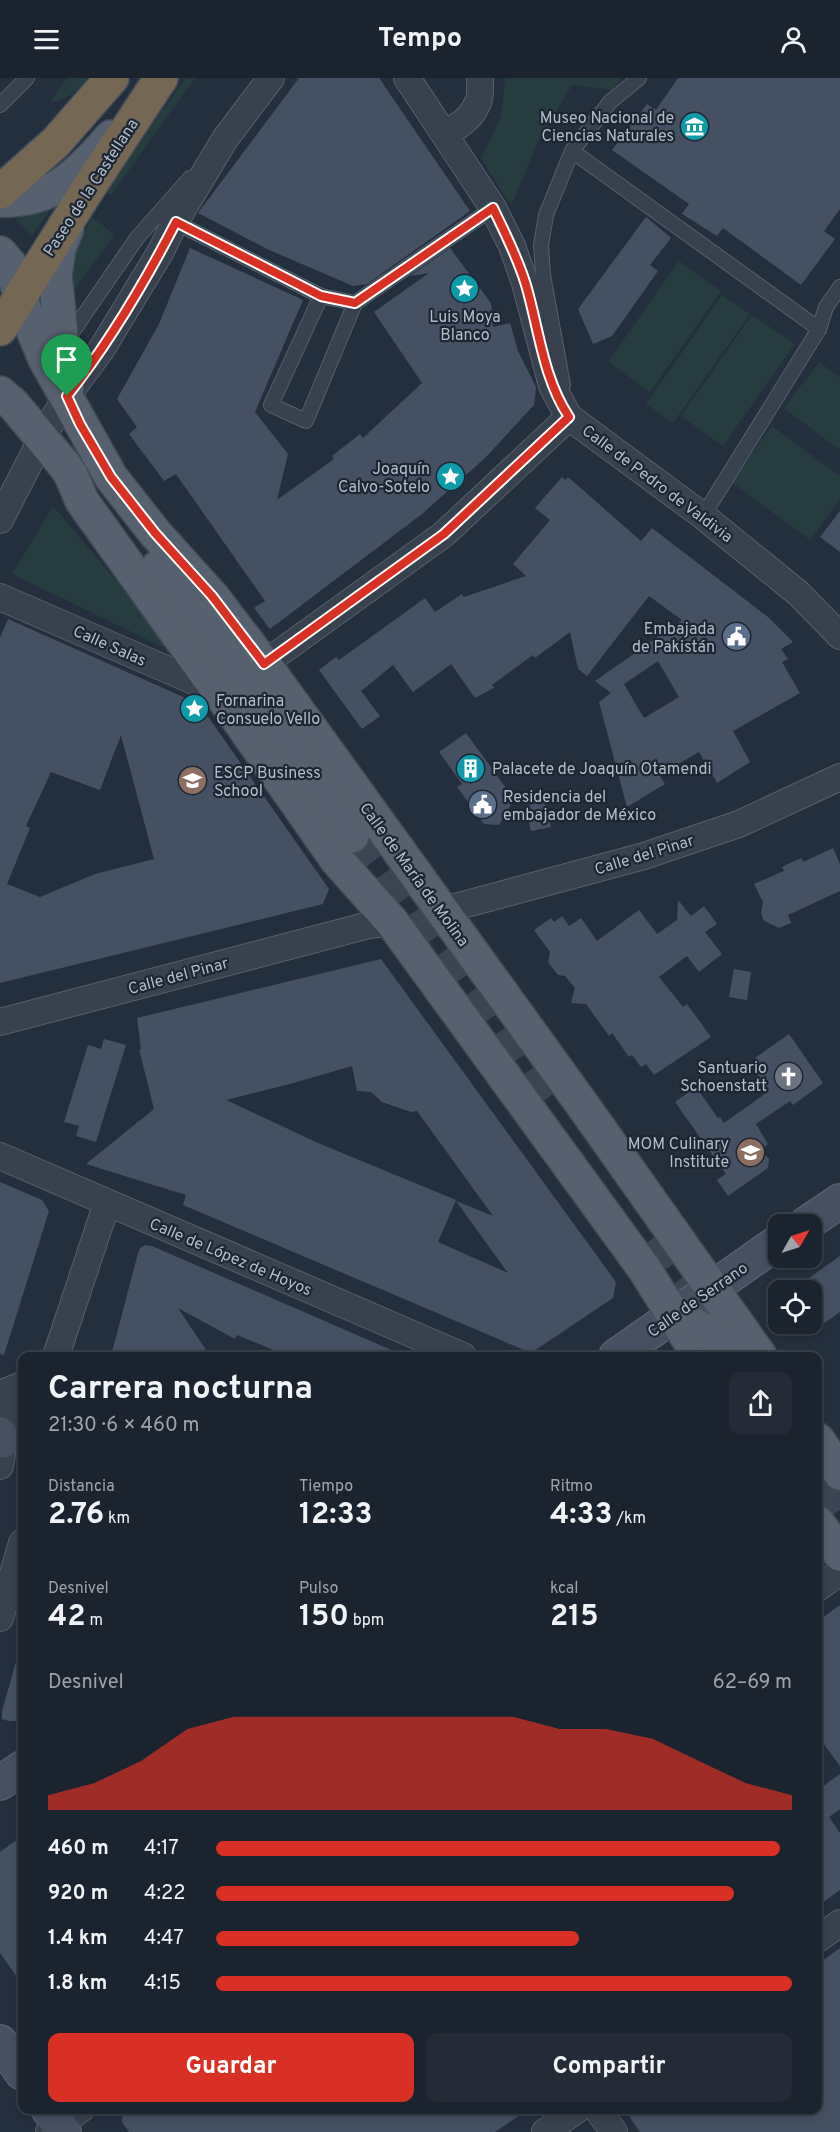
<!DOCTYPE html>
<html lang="es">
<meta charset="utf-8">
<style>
:root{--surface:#1b232e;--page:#242b36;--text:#f1f3f6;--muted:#a0a4aa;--line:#39404a;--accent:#d93025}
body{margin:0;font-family:Overpass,sans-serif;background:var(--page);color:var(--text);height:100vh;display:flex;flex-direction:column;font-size:22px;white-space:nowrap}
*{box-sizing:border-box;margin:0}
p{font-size:20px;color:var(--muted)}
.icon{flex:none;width:33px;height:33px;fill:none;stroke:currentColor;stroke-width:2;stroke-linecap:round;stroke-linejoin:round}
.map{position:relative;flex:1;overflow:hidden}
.side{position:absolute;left:18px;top:1274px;width:804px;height:762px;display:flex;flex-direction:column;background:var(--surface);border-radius:12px;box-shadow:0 3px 9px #0003,0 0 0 2px var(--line)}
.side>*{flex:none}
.needle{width:39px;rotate:51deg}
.controls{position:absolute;left:768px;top:1136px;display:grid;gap:12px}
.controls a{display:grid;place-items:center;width:54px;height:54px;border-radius:12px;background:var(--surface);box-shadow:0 3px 9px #0003,0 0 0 2px var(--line);font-size:30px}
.pin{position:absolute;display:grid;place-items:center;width:51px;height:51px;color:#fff;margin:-62px -26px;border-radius:50% 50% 50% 0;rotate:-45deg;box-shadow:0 0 6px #0007}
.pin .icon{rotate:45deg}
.round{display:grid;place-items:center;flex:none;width:63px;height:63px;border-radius:12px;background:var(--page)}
.summary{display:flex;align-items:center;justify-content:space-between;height:102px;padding:0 30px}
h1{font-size:33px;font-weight:700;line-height:45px}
.stats{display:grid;grid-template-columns:repeat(3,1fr);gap:9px;height:102px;padding:6px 30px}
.stats div{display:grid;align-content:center}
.stats b{font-size:30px;font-weight:700}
.stats small{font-size:16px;font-weight:400}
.stats p{font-size:16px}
.chart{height:168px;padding:12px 30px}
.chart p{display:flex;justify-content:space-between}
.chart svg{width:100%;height:108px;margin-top:6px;fill:var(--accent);opacity:.7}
.primary-button{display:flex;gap:12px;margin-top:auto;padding:12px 30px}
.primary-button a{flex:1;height:69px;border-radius:12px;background:var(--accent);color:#fff;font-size:24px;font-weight:700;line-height:69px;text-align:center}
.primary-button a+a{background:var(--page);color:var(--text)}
ul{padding:0 30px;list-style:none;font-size:20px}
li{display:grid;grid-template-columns:96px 72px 1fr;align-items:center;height:45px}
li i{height:15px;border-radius:8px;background:var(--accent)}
header{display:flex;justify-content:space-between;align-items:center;height:78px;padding:0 30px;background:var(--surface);font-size:27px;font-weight:700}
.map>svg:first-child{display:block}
.green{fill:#263c3f}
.building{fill:#455162;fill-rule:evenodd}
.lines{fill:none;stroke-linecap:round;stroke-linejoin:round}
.primary-tunnel{stroke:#3a4453;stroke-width:33;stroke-dasharray:33 16;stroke-linecap:butt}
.lane-casing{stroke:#565f6c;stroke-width:16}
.street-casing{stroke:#565f6c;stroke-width:28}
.secondary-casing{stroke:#565f6c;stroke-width:36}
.primary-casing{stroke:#414a57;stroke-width:36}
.highway-casing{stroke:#434c59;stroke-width:36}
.lane{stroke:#38414e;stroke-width:14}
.street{stroke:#38414e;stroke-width:26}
.secondary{stroke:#465061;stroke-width:33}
.primary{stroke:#56606e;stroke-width:33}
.highway{stroke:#746855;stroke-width:33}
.route-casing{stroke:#fff;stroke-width:12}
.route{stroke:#d93025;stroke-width:8}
.labels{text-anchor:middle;stroke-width:4.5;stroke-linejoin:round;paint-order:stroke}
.poi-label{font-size:16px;fill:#b4bcc9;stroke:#1d2633;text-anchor:end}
.street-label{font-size:16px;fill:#b4bcc9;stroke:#1d2633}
</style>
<header><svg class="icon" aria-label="menu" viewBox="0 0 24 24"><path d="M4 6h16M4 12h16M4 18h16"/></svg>Tempo<svg class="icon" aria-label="person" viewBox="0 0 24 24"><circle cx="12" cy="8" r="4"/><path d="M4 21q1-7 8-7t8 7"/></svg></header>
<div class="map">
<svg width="840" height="2054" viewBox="0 0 840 2054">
<rect width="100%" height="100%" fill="#242f3e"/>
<!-- green -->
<g class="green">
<path d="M67 0H88C78 13 67 22 50 24Z"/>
<polygon points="186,0 195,0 111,117 104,112"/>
<polygon points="505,0 622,0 612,12 572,7 537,66 511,128 481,80 501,39"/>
<polygon points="54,127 32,157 15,141"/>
<polygon points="92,138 114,157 76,209 70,208 76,174"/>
<polygon points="679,183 721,213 650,314 608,284"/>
<polygon points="722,217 750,236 673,345 646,326"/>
<polygon points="752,237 795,266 723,368 681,338"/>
<polygon points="819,284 840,299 840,372 784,330"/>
<polygon points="772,348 840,398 840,422 810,462 731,404"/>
<polygon points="53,428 179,577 12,496"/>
</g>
<!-- building -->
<g class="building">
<polygon points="299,0 379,0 470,133 367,206 353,208 267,171 198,135"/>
<polygon points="678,0 840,0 840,131 824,153 835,161 801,207 723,150 717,158 682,136 689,126 612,72 647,26 656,32"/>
<polygon points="646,139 671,160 650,187 658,193 612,258 593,266 578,231"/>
<polygon points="190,170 303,222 255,334 288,376 277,422 334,381 332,378 360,356 363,360 422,305 374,234 429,195 410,198 450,170 491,225 493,249 510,245 518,273 536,309 534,327 485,380 422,436 270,551 254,530 265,523 176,396 164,403 129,356 137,349 117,321 159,246"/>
<path d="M562 399 565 402 568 399 641 463 652 450 768 539 793 564 781 571 788 581 782 584 800 615 733 653 750 684 717 705 699 674 659 697 665 706 627 729 599 624 611 615 595 603 682 542 649 518 587 598 578 591 570 554 535 580 533 577 492 607 494 610 475 620 451 586 413 614 393 587 361 613 380 638 362 651 319 592 336 579 339 582 425 520 435 534 462 516 464 519 526 498 513 486 550 442 535 430ZM658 583 679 619 644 640 624 606Z"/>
<polygon points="840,433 840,474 820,459"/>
<path d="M8 541 199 626 329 811 323 826 0 905V560ZM121 657 154 781 95 796 40 819 7 806 30 750 26 748 51 694 100 712Z"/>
<polygon points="466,655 514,721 499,747 484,746 457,709 462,706 439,674"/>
<polygon points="544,723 551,749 531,753 525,728"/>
<polygon points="833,770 840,786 840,813 788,837 791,845 779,850 764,843 761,835 763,824 754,806 784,793 782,789 792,784 802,780 803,784"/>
<polygon points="678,822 691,838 704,828 717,846 705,854 722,876 699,894 687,878 659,899 683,929 687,926 711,959 654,997 646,986 641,989 632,977 629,979 612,955 609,958 586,926 571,925 575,910 565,898 558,897 548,884 550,874 534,852 551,840 554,844 562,838 569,848 581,840 597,863 639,832 657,856 677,842"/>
<path d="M381 881 616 1204 613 1220 531 1275 183 1127 186 1117 86 1086 154 1031 139 971 141 972 137 940ZM352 988 357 1013 371 1014 382 1024 411 1034 417 1033 493 1138 456 1123 508 1195 438 1164 456 1122 318 1065 226 1022 290 1006Z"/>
<polygon points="734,891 751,894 747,922 729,919"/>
<polygon points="789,956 823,1005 793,1027 790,1023 756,1046 768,1066 761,1072 769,1081 768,1090 728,1118 717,1102 726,1096 675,1024 696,1009 718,1040 720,1039 724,1045 769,1013 753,991 760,987 755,980"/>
<polygon points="104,961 126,967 96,1064 76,1058 79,1048 64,1044 88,967 101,971"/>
<polygon points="0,1104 42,1122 49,1133 4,1277 0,1276"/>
<polygon points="145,1167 152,1168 405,1278 288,1278 237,1257 235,1261 178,1230 210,1278 190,1278 155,1273 154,1278 111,1278 138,1175 140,1170"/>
<polygon points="840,1178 840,1234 812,1254 812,1212 792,1212"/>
<polygon points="840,1527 840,1688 818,1658 818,1543"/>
<polygon points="18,1577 22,1578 22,1637 15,1643 9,1643 2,1641 2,1633"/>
<polygon points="840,1696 840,1731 829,1739 840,1755 840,1812 818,1828 818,1712"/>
<polygon points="22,1758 22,1906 0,1875 0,1774"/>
<polygon points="840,1870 840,2054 640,2054 624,2031 818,2031 818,1886"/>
<polygon points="123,2031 529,2031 495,2054 129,2054 122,2044"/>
</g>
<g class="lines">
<!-- primary-tunnel -->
<g class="primary-tunnel">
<polyline points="352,758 543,1025"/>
<polyline points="645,1166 704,1249"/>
<polyline points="818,1407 840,1439"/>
</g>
<defs>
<g id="lane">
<polyline points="0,27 27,0"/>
<polyline points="572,73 819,251 703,438"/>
<polyline points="175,144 321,218 355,225 493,130"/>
<polyline points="321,218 271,327 306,343 355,225"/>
<polyline points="819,251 826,229 840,209"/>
<polyline points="70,262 73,253 137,160 190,100"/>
<polyline points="563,307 543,197 541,167 546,137 572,73 610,24 639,0"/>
</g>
<g id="street">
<polyline points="407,0 493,130 512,168 525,205 552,308 569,339 703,438 798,515 840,558"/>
<path d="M442 53C458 52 472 39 478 24 481 18 480 7 480 0"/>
<polyline points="0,442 42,360 67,318 101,272 161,173 175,144 225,61 271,0"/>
<polyline points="0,519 219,614"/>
<polyline points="264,586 444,456 569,339"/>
<polyline points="439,829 446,831 459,828 644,778 739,746 840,699"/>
<polyline points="0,944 369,847 392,844"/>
<polyline points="0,1078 463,1278"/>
<polyline points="56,1278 107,1125"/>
<polyline points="0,1316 22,1307"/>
<polyline points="0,1326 15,1337 22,1345"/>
<polyline points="0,1388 4,1363"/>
<polyline points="818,1510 840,1494"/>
<polyline points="0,1540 22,1465"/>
<polyline points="818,1861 840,1845"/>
<polyline points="597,2031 614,2054"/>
<polyline points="49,2054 81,2031"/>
<polyline points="545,2054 578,2031"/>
</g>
<g id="secondary">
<polyline points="806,1146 840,1123"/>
<polyline points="616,1278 778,1164"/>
<polyline points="0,1356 4,1363"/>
<polyline points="0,1705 22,1690"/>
<polyline points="0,1964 22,1995"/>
<polyline points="48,2031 64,2054"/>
</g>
<g id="primary">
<path d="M0 122C51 125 80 95 111 59"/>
<polyline points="67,151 59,170 55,197 67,310"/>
<polyline points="0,175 11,188 25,233 45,281 111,399 155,455 212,518 264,586 584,1029 760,1278"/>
<polyline points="0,315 13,326 65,388 71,397 82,423 219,614 336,781 392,844 643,1189 699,1278"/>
<polyline points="158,489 202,545 352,758"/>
<path d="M673 1238C697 1247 720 1259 738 1278"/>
<polyline points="818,1362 840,1395"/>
<polyline points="818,1445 840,1476"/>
</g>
<g id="highway">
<polyline points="0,114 56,64 112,0"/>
<polyline points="0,251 86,114 161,0"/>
</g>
</defs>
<!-- lane casing -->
<use href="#lane" class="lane-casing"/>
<!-- street casing -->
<use href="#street" class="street-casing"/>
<!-- secondary casing -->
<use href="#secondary" class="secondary-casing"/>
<!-- primary casing -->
<use href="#primary" class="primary-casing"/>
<!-- highway casing -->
<use href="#highway" class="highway-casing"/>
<!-- lane -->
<use href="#lane" class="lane"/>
<!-- street -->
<use href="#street" class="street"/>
<!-- secondary -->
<use href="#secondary" class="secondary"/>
<!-- primary -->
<use href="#primary" class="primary"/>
<!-- highway -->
<use href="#highway" class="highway"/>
</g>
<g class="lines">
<defs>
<path id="route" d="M493 130C505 155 518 180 526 207 539 251 543 300 569 339L444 456 264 586 212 518 155 455 111 399 80 346 67 318C109 265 145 204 176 144L321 218 355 225Z"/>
</defs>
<!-- route casing -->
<use href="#route" class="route-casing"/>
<!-- route -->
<use href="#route" class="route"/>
</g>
<!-- icons -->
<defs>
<symbol id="museum-disc" viewBox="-11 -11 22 22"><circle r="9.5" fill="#0f9aa8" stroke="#1d2633"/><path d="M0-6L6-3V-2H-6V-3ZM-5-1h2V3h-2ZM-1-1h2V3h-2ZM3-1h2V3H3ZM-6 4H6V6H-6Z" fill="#fff"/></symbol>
<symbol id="sight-disc" viewBox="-11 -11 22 22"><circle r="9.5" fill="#0f9aa8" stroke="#1d2633"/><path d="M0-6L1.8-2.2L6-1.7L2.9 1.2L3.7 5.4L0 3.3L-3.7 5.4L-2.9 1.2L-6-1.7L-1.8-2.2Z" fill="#fff"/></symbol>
<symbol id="civic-disc" viewBox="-11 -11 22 22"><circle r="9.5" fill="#5c6f8a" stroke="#1d2633"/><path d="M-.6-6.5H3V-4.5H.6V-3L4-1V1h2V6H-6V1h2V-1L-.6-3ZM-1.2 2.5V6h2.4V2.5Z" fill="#fff"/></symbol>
<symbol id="building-disc" viewBox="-11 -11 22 22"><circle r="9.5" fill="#0f9aa8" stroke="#1d2633"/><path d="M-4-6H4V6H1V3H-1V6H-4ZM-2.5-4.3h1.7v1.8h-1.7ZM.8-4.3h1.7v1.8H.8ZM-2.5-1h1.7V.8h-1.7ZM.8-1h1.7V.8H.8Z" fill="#fff"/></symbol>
<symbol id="university-disc" viewBox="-11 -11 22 22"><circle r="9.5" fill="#8d6e63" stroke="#1d2633"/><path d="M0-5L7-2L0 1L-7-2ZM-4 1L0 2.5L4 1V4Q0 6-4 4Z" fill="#fff"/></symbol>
<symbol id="church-disc" viewBox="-11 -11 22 22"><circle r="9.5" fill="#6b7280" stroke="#1d2633"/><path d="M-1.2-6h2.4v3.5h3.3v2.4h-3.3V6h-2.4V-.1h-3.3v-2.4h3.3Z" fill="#fff"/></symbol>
</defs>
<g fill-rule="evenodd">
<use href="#museum-disc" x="678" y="32" width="33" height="33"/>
<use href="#sight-disc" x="448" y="194" width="33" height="33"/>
<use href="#sight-disc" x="434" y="382" width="33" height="33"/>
<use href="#civic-disc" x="720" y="542" width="33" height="33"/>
<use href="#sight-disc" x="178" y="614" width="33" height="33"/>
<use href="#building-disc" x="454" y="674" width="33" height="33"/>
<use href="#university-disc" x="176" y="686" width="33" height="33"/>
<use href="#civic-disc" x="466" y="710" width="33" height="33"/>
<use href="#church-disc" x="772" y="982" width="33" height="33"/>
<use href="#university-disc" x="734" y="1058" width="33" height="33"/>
</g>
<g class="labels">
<!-- poi labels -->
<g class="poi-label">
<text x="674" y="45">Museo Nacional de<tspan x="674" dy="18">Ciencias Naturales</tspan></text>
<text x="465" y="244" text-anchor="middle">Luis Moya<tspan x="465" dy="18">Blanco</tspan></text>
<text x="430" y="396">Joaquín<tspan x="430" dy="18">Calvo-Sotelo</tspan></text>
<text x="715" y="556">Embajada<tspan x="715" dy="18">de Pakistán</tspan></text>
<text x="216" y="628" text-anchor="start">Fornarina<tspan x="216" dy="18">Consuelo Vello</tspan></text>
<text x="492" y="696" text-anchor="start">Palacete de Joaquín Otamendi</text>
<text x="214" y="700" text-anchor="start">ESCP Business<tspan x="214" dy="18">School</tspan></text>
<text x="503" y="724" text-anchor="start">Residencia del<tspan x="503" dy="18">embajador de México</tspan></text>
<text x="767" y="995">Santuario<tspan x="767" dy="18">Schoenstatt</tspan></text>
<text x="729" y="1071">MOM Culinary<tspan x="729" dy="18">Institute</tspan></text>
</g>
<!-- street labels -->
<g class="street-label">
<text transform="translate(90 109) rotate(-57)" y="6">Paseo de la Castellana</text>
<text transform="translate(658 405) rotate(37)" y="6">Calle de Pedro de Valdivia</text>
<text transform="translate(110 567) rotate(24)" y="6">Calle Salas</text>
<text transform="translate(644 776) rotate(-17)" y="6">Calle del Pinar</text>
<text transform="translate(415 796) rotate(54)" y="6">Calle de María de Molina</text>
<text transform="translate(178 897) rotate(-15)" y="6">Calle del Pinar</text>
<text transform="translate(231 1178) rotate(23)" y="6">Calle de López de Hoyos</text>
<text transform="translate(697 1221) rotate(-35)" y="6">Calle de Serrano</text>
</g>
</g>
</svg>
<div class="controls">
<a><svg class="needle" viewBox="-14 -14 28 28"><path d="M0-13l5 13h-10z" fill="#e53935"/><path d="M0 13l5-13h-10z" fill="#a0a4aa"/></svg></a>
<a><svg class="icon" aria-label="locate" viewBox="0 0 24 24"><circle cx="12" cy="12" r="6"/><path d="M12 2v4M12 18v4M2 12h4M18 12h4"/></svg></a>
</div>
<div class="pin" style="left:67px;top:318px;background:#1e9e55"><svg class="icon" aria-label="arrive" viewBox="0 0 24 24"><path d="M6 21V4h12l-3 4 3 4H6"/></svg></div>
<section class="side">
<div class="summary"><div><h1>Carrera nocturna</h1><p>21:30 · 6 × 460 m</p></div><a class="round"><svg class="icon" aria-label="share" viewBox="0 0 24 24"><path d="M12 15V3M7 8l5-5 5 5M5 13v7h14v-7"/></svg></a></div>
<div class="stats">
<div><p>Distancia</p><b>2.76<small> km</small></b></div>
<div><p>Tiempo</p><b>12:33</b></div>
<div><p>Ritmo</p><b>4:33<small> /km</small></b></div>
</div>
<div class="stats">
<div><p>Desnivel</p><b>42<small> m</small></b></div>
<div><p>Pulso</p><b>150<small> bpm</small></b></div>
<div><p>kcal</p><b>215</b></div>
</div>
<div class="chart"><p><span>Desnivel</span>62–69 m</p>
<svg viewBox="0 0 160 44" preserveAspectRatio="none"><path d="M0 44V38L10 33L20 24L30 11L40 6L50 6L60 6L70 6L80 6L90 6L100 6L110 11L120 11L130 15L140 24L150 33L160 38V44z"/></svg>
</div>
<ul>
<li><b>460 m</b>4:17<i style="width:98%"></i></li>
<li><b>920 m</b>4:22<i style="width:90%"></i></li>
<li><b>1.4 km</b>4:47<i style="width:63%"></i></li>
<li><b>1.8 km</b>4:15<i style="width:100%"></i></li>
</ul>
<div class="primary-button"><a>Guardar</a><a>Compartir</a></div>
</section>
</div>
